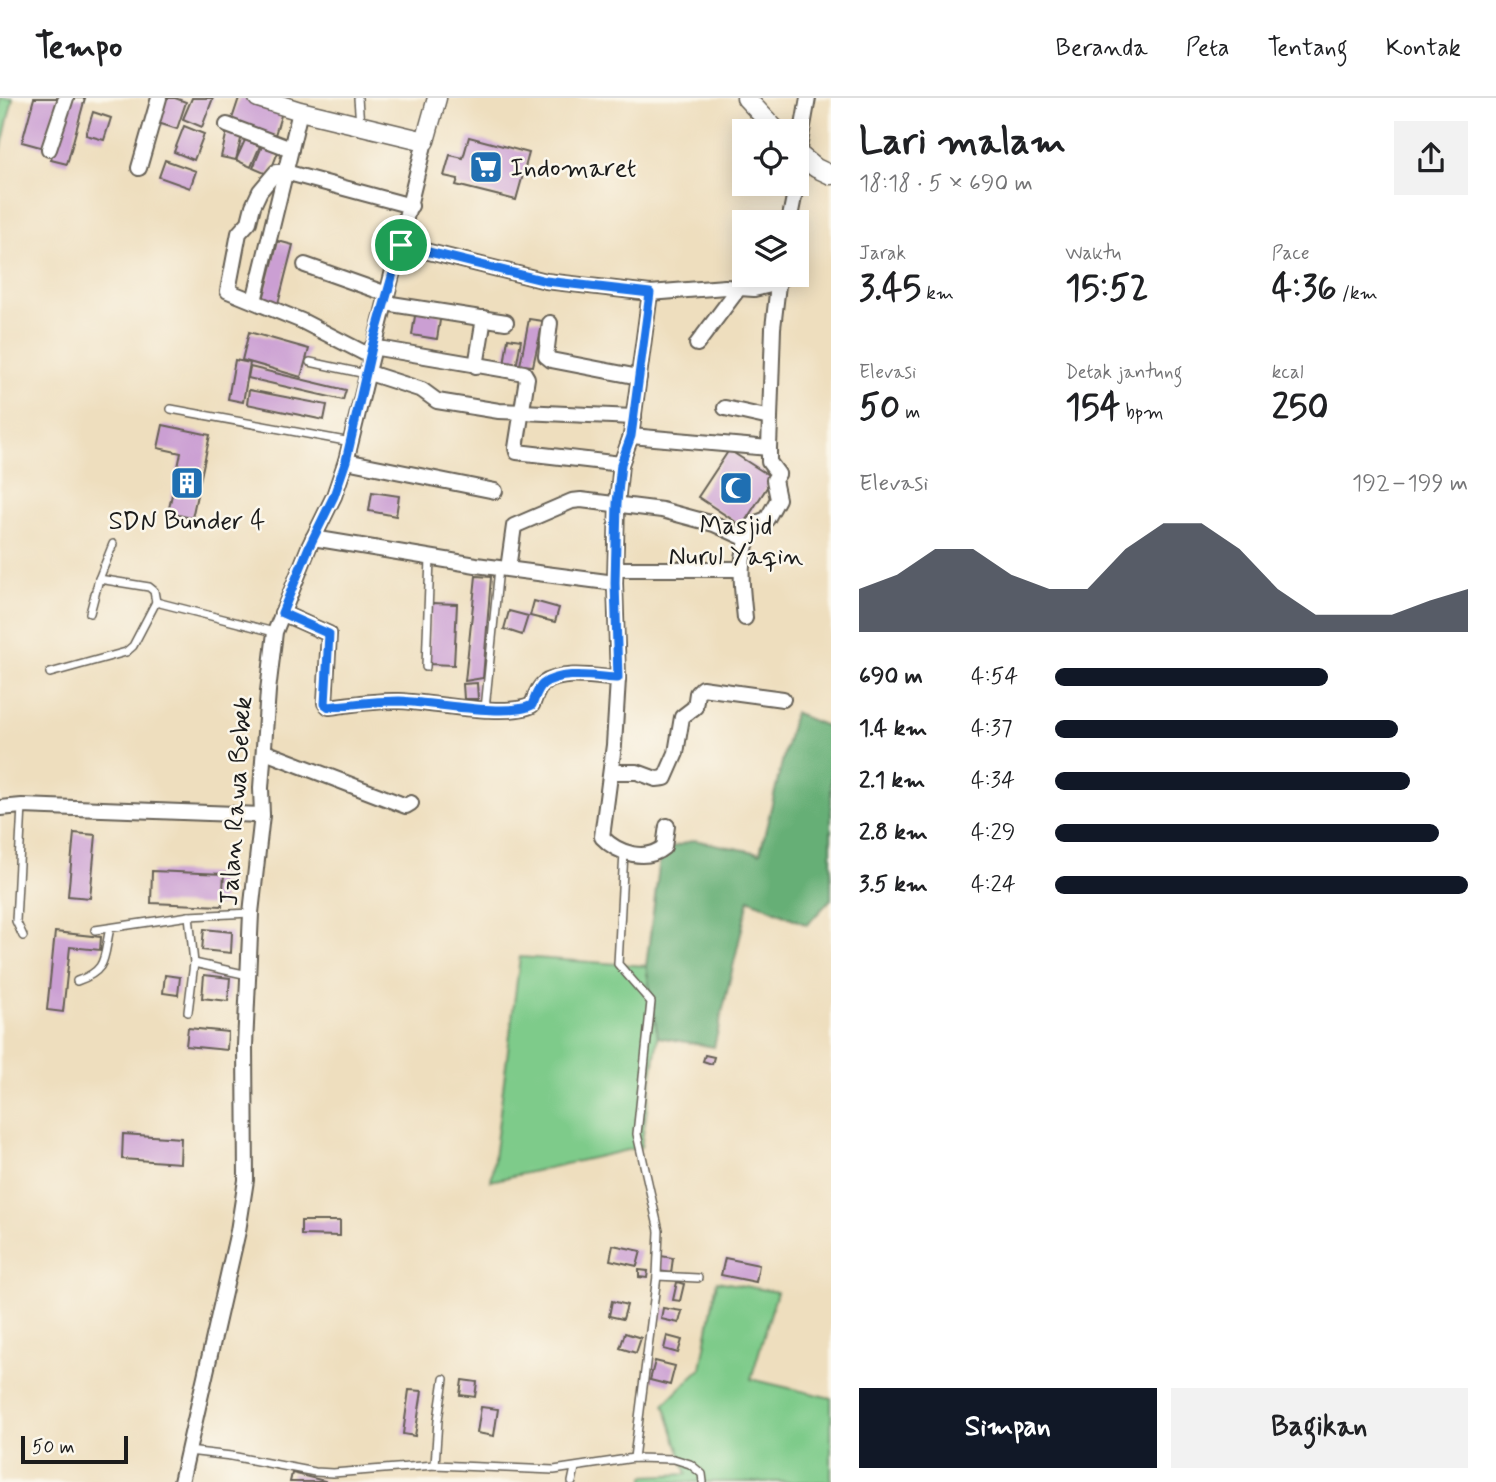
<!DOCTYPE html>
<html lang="id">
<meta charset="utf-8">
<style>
:root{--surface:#fff;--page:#f2f2f2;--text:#202124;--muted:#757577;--line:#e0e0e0;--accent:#111827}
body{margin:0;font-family:Mynerve,sans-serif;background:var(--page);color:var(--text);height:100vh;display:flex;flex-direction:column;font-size:26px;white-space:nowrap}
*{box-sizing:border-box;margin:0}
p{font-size:23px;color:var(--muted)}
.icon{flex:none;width:38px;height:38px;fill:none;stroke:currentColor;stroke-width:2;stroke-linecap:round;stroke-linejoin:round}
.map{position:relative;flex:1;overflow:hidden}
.panel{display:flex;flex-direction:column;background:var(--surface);width:665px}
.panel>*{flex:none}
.tools{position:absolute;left:732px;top:21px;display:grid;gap:14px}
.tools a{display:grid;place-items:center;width:77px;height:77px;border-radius:0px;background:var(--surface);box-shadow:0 4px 18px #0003;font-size:35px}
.scale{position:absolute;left:21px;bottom:18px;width:107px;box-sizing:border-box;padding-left:7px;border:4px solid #1c1c1c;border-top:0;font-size:19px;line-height:24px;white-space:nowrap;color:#1c1c1c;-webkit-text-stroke:5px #fbf7ec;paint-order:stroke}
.pin{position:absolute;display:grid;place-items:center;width:60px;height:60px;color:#fff;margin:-30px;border:4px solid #fff;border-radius:50%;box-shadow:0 2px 7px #0007}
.round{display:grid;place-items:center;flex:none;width:74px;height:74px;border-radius:0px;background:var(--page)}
.head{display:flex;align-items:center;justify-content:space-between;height:119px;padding:0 28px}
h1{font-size:38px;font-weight:700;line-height:52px}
.metrics{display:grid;grid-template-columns:repeat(3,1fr);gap:10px;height:119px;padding:7px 28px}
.metrics div{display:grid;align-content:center}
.metrics b{font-size:35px;font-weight:700}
.metrics small{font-size:19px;font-weight:400}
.metrics p{font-size:19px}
.chart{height:196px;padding:14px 28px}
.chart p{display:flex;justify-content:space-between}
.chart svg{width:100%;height:126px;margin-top:7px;fill:var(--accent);opacity:.7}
.action{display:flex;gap:14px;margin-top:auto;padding:14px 28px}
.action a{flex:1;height:80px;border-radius:0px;background:var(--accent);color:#fff;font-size:28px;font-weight:700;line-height:80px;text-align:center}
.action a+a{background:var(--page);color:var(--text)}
ul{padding:0 28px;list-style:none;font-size:23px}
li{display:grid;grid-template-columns:112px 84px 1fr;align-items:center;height:52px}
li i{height:18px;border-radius:9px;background:var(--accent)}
header{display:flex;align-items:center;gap:42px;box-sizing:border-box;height:98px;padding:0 35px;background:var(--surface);border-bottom:2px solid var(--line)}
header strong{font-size:33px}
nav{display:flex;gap:38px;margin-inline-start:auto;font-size:24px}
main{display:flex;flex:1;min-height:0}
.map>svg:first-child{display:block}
.green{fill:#7ecb8a;stroke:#4d7453;stroke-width:2}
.forest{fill:#66af76;stroke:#416649;stroke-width:2}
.building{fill:#cb9fd3}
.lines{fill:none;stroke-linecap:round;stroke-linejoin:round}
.service-casing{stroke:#666055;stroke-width:10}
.minor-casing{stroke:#666055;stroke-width:18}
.tertiary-casing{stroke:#666055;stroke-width:21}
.service{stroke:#fff;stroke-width:7}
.minor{stroke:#fff;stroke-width:14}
.tertiary{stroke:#fff;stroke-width:18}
.route-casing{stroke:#fff;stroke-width:14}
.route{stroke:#1a73e8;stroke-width:9}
.labels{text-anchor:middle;stroke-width:5;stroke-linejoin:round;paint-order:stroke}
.poi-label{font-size:26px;fill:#1c1c1c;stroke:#fbf7ec}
.street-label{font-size:26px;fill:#1c1c1c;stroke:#fbf7ec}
</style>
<header>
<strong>Tempo</strong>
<nav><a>Beranda</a><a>Peta</a><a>Tentang</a><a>Kontak</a></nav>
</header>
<main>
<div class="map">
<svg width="831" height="1384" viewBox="0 0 831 1384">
<rect width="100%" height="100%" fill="#fbf7ec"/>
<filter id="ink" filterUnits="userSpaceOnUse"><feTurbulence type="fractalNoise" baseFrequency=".0143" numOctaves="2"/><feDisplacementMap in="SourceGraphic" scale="14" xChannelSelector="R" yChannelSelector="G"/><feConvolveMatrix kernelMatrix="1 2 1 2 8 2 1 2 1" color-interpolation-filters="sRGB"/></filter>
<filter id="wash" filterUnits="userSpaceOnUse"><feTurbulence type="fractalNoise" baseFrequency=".00686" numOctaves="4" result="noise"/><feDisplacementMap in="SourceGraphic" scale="28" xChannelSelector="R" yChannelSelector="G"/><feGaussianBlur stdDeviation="1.57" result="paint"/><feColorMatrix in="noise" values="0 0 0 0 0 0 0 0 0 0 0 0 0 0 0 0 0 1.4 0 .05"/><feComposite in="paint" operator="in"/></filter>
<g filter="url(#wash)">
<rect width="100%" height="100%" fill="#eedebe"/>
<!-- green -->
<g class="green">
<polygon points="0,0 13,0 0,56"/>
<polygon points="520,859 646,868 658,939 641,1049 491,1083"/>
<polygon points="717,1183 777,1194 751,1281 831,1300 831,1384 644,1384 644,1378 687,1376 664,1306 701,1270"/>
</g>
<!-- forest -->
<polygon class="forest" points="794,615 831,630 831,801 807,827 749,801 714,949 658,939 646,868 661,753 694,742 760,755"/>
<g id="blocks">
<!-- building -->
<g class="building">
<polygon points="34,0 58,0 44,50 22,44"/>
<polygon points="68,0 85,0 67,66 51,62"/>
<polygon points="163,0 175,0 186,4 177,31 155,24"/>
<polygon points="192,0 213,0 202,29 183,21"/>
<polygon points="239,0 247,0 283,11 274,40 230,27"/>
<polygon points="93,14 111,20 104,42 86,37"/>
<polygon points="184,28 204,36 194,62 174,54"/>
<polygon points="227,33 242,37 236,62 221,59"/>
<polygon points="469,39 529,55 516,102 456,87 458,81 444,78 450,57 463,60"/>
<polygon points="245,42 260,48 251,69 236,62"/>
<polygon points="262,48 278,54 269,77 253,70"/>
<polygon points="165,62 196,73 190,90 159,79"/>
<polygon points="278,143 293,147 278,206 263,202"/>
<polygon points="416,212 441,216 437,241 412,237"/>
<polygon points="529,221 543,223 533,268 520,267"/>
<polygon points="249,234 309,251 301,279 242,262"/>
<polygon points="508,240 521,242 516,270 504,268"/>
<polygon points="235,262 250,265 243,304 228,301"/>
<polygon points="250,269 346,292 343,302 248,280"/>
<polygon points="249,292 327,307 324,322 247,306"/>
<polygon points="163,327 210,337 192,420 168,415 181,355 158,350"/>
<polygon points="729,352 773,380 742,428 698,399"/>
<polygon points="372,394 399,398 396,418 369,413"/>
<polygon points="476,478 491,479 483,580 465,583"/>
<polygon points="534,503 559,510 555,524 530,518"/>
<polygon points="431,505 457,506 454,567 428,566"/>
<polygon points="509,513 528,518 522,537 504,531"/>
<polygon points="477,585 478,601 464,601 463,586"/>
<polygon points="74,735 96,737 90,800 68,798"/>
<polygon points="152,773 224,776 222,808 151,805"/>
<polygon points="204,831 232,834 231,855 202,852"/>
<polygon points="55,834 101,839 100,852 70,849 63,914 47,912"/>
<polygon points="165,877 180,879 178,897 163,895"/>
<polygon points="204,877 230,880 228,903 202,900"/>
<polygon points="188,930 228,934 227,952 186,948"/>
<polygon points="705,957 714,959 712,966 703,963"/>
<polygon points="123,1036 181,1040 180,1065 122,1061"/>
<polygon points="301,1123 340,1123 340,1138 301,1137"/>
<polygon points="613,1147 641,1153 637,1168 610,1162"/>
<polygon points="661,1158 673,1160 671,1175 659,1173"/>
<polygon points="725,1160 759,1167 756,1184 721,1177"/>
<polygon points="639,1172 648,1173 647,1180 639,1179"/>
<polygon points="677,1184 684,1186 680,1203 673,1202"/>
<polygon points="612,1203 627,1207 623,1221 609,1218"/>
<polygon points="663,1210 682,1213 679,1225 661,1221"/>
<polygon points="625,1235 641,1240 636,1255 620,1250"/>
<polygon points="667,1238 682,1242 678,1255 664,1251"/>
<polygon points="655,1263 675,1268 670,1287 650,1282"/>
<polygon points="462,1282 477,1284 475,1299 460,1297"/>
<polygon points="409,1292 422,1293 415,1338 403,1336"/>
<polygon points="481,1309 498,1311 494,1338 477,1335"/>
<polygon points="292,1375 325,1383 325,1384 290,1384"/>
</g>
</g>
</g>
<g filter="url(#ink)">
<use href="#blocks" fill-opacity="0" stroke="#666055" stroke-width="2"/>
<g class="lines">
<defs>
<g id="service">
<polyline points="358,0 360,27"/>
<polyline points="310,264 366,276"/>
<polyline points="171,311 351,344"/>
<polyline points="99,481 149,489 154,493 156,504"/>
<polyline points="90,515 99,481 113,446"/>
<polyline points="426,569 430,460"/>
<polyline points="50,575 126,554 133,548 156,504 274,534"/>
<polyline points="485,611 499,470"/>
<polyline points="22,708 16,823 23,838"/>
<polyline points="624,754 618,866 651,904 637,1036 659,1133 657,1178"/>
<polyline points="95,832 189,818 251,815"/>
<polyline points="194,865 248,877"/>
<path d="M77 883C109 872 103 859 110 830"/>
<polyline points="188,914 194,865 189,818"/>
<polyline points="188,1353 231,1358 315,1374 333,1375 435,1367 554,1372 634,1360 674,1361 690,1366 702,1376 703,1384"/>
<polyline points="634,1360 657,1178 698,1180"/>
<polyline points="435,1367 438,1322 444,1281"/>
<polyline points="572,1384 575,1370"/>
</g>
<g id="minor">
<polyline points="227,27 291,51 300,13"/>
<polyline points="49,51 66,0"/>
<polyline points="798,56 808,0"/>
<polyline points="139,70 159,0"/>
<polyline points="789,124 802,59"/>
<polyline points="401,147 546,183 650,195 725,189 754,191 779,185"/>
<polyline points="305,167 387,196"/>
<path d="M650 195 631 338 621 366 617 405 615 485 618 581 614 647 602 739C618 756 646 764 664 749L667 728"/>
<polyline points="254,203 291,51"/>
<polyline points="385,205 506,224"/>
<polyline points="550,225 546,258 551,262 639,279"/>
<polyline points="697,246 739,190"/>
<polyline points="372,249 524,275 527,280 516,350 517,354 621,366"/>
<polyline points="370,258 302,223 228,193 239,135 249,124 253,108 260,93 276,74 285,74 411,108"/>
<polyline points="476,268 484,220"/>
<polyline points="366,274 422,292 437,303 499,313 634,319"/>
<polyline points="725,310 770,320"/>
<polyline points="631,338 769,350"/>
<polyline points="346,363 495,393"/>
<polyline points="313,440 476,467 615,485"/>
<polyline points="508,471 514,428 572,403 581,402 662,412 714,426 747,441"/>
<polyline points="616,471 740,471"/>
<path d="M282 515 329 536 325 605 329 609C352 606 375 602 399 603 428 604 508 620 532 607 535 600 537 591 543 586 562 572 596 579 618 581"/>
<path d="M745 520C741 480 737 464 754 426L767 421 778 401 774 382 778 376 769 364V350L773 230 779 178"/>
<polyline points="265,654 406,708 411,705"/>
<polyline points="611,674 637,674 656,681 665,680 676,655 682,619 695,609 697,595 702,590 783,601"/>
<polyline points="0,710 22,708 262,717"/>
<polyline points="181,1384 238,1133 246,1082 245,948 251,815 262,717 261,690 268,593 275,534 309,449 334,398 346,363 425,43"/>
</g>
<g id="tertiary">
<polyline points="258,0 300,13 425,43 437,0"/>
<polyline points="746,0 777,33"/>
<polyline points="796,54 816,70 831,77"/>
</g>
</defs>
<!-- service casing -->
<use href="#service" class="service-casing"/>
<!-- minor casing -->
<use href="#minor" class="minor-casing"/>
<!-- tertiary casing -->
<use href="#tertiary" class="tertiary-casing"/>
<!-- service -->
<use href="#service" class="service"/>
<!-- minor -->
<use href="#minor" class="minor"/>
<!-- tertiary -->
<use href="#tertiary" class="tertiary"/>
</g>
</g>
<g class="lines" filter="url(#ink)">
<defs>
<path id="route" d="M401 147 546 183 650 195 631 338 621 366 617 405 615 485 618 580C596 579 562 572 543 586 537 591 535 600 532 607 509 620 429 604 399 603 375 603 352 606 329 609L325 606 329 536 282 515 309 449 334 398 346 363 372 249Z"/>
</defs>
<!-- route casing -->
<use href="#route" class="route-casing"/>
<!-- route -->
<use href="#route" class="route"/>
</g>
<!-- icons -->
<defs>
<symbol id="supermarket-square" viewBox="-11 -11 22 22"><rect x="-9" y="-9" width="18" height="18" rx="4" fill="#1f6fb2" stroke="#fbf7ec"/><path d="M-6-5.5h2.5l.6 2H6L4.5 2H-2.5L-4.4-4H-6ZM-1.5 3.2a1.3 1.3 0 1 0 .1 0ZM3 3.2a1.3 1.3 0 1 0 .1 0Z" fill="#fff"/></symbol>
<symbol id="building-square" viewBox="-11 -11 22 22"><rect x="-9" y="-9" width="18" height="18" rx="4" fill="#1f6fb2" stroke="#fbf7ec"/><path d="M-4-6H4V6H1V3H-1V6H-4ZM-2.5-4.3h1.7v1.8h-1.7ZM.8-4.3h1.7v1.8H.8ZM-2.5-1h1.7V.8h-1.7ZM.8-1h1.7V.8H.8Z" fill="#fff"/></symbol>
<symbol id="mosque-square" viewBox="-11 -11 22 22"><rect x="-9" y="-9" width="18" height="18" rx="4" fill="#1f6fb2" stroke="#fbf7ec"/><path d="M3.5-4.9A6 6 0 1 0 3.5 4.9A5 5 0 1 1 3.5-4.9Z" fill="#fff"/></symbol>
</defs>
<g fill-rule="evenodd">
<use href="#supermarket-square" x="467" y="50" width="38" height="38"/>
<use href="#building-square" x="168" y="366" width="38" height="38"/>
<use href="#mosque-square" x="717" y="371" width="38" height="38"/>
</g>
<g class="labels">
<!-- poi labels -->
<g class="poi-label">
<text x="510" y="78" text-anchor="start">Indomaret</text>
<text x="187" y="431">SDN Bunder 4</text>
<text x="736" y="436">Masjid<tspan x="736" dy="30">Nurul Yaqin</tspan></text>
</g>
<!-- street labels -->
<g class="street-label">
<text transform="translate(235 703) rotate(-86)" y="9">Jalan Rawa Bebek</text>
</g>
</g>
</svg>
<div class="tools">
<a><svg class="icon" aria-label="locate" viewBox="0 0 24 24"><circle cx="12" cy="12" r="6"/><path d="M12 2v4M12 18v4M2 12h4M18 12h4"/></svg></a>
<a><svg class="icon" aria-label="layers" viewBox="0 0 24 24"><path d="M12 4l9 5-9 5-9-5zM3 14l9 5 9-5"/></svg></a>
</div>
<div class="scale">50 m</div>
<div class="pin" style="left:401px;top:147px;background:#1e9e55"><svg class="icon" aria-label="arrive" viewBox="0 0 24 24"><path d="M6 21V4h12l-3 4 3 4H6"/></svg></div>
</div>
<section class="panel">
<div class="head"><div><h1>Lari malam</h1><p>18:18 · 5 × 690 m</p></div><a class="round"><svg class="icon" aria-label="share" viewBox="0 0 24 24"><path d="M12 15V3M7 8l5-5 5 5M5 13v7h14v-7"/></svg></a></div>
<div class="metrics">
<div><p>Jarak</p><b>3.45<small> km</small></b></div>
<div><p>Waktu</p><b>15:52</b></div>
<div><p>Pace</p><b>4:36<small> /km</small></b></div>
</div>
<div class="metrics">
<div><p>Elevasi</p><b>50<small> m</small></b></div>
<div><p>Detak jantung</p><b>154<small> bpm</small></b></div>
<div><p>kcal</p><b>250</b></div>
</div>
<div class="chart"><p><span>Elevasi</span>192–199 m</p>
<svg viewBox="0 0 160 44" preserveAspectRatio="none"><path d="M0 44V29L10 24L20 15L30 15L40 24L50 29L60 29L70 15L80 6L90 6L100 15L110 29L120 38L130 38L140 38L150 33L160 29V44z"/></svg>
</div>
<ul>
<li><b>690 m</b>4:54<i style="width:66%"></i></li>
<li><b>1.4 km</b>4:37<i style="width:83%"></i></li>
<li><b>2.1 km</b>4:34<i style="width:86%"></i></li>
<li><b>2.8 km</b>4:29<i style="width:93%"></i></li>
<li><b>3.5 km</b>4:24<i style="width:100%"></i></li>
</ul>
<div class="action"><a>Simpan</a><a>Bagikan</a></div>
</section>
</main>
